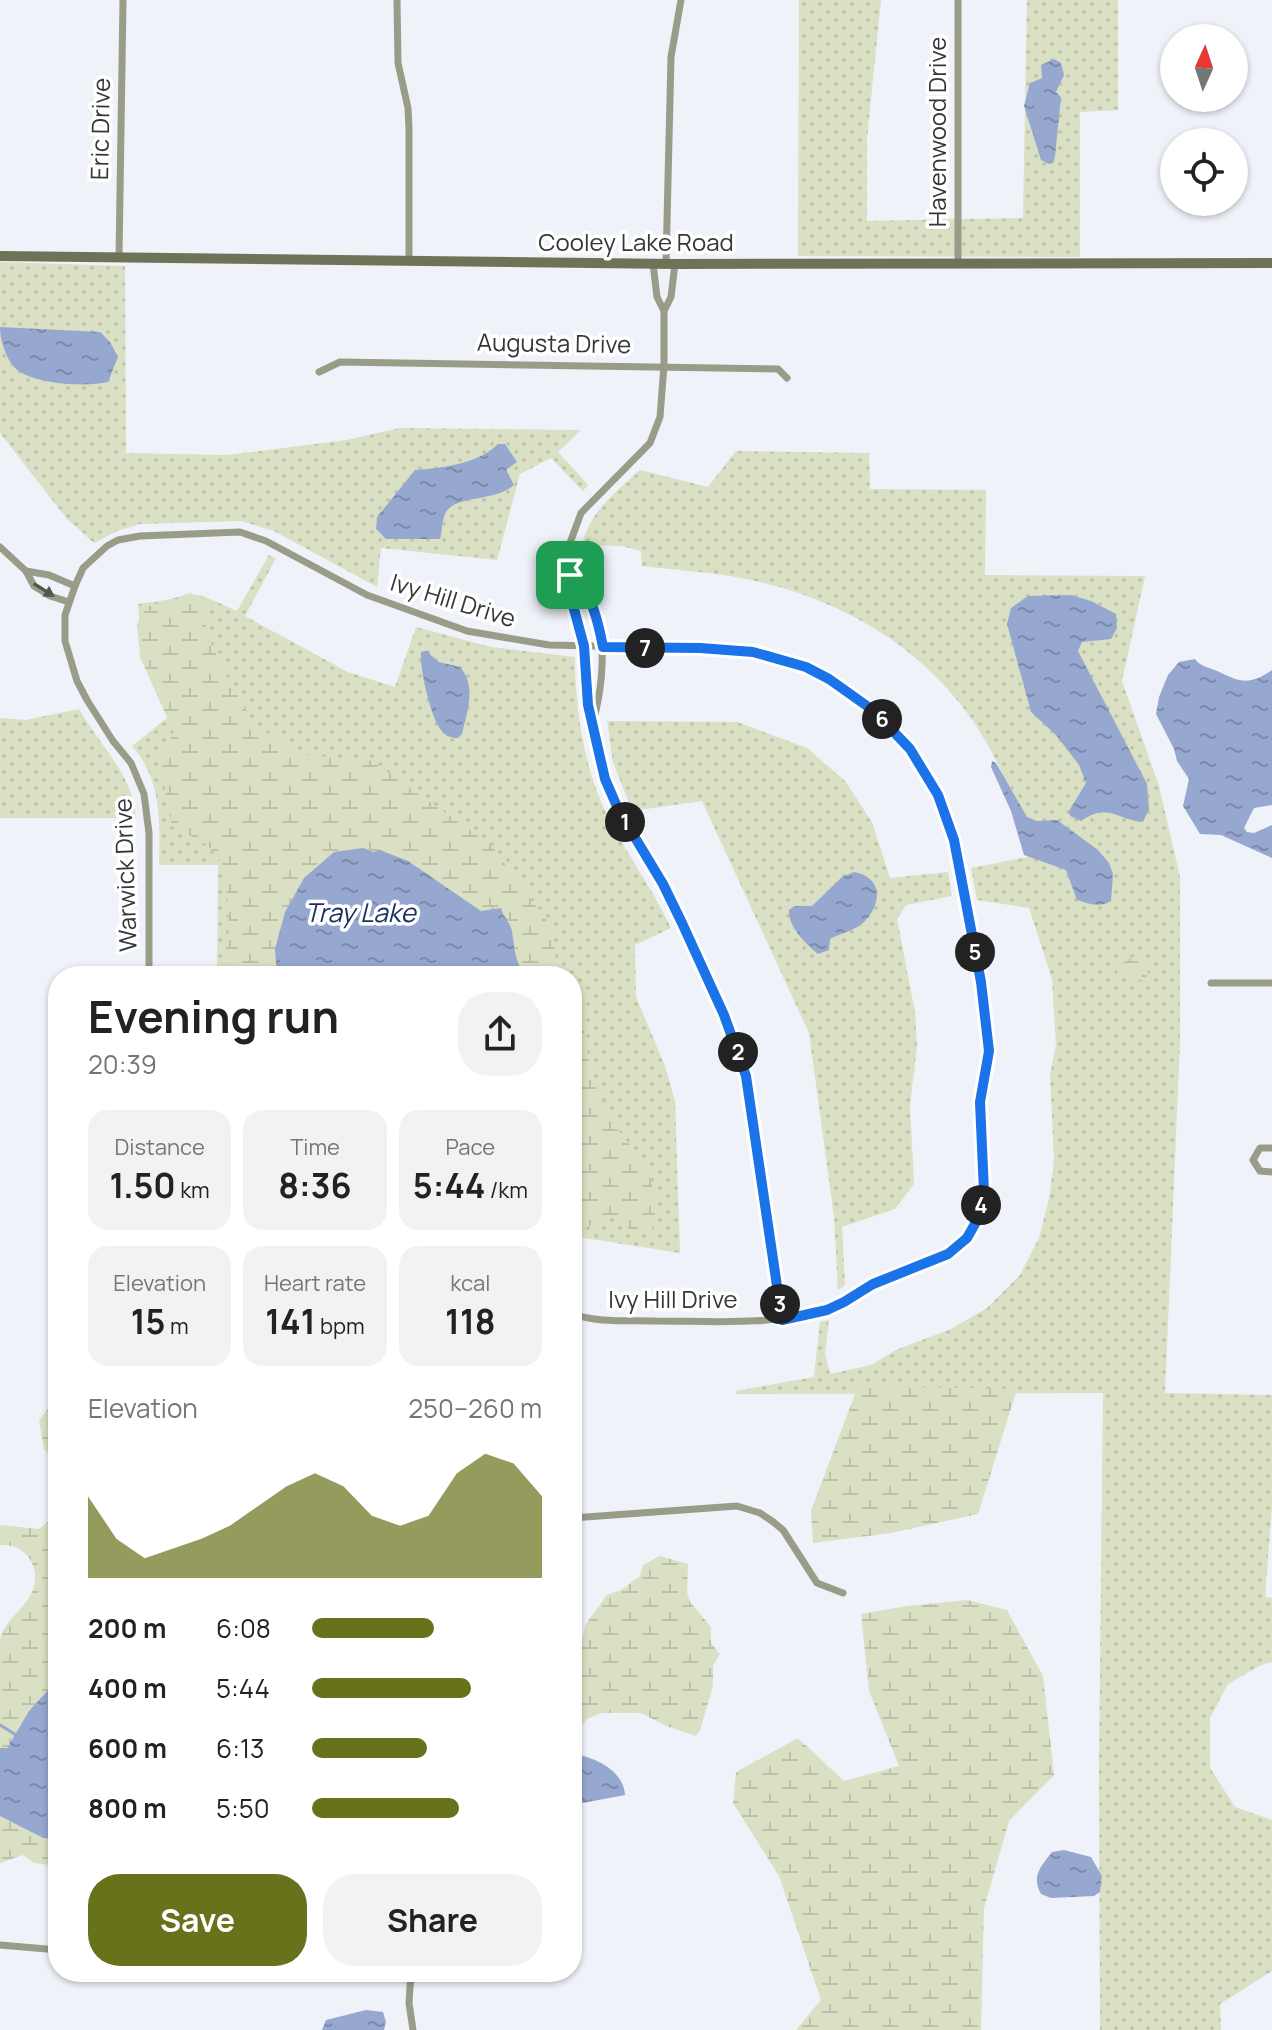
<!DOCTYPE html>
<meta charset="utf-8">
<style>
:root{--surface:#fff;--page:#f2f2f2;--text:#222;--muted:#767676;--accent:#68721a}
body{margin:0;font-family:Manrope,sans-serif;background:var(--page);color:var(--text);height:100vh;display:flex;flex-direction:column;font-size:30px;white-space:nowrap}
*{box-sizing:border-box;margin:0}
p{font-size:26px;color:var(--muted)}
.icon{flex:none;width:44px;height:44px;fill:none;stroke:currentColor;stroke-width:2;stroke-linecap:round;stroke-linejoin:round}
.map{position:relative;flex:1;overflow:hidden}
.details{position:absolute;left:48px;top:966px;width:534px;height:1016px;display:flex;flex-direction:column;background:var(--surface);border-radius:32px;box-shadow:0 2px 6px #0004}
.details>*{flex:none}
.needle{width:52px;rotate:3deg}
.controls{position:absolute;left:1160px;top:24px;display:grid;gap:16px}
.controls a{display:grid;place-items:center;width:88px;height:88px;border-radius:50%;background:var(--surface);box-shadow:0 2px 6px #0004;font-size:40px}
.pin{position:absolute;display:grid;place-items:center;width:68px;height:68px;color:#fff;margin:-34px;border-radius:16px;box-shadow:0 4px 12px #0006}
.km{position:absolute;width:40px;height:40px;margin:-20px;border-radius:50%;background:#222;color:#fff;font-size:22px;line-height:40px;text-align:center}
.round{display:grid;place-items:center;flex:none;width:84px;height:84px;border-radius:32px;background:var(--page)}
.headline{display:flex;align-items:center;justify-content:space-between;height:136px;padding:0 40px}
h1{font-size:44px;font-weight:700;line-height:60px}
.figures{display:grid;grid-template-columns:repeat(3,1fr);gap:12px;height:136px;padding:8px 40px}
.figures div{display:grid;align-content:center;border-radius:20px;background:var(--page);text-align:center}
.figures b{font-size:34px;font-weight:700}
.figures small{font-size:22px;font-weight:400}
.figures p{font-size:22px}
.chart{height:224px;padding:16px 40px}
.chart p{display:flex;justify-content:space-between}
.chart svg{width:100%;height:144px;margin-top:8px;fill:var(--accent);opacity:.7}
.button{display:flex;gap:16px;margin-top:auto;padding:16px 40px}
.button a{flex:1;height:92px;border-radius:32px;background:var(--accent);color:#fff;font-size:32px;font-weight:700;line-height:92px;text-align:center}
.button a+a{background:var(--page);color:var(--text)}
ul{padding:0 40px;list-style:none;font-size:26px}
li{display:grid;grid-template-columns:128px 96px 1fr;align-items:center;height:60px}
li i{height:20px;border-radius:10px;background:var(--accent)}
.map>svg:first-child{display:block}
.grass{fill:url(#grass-dots)}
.wetland{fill:url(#wetland-marsh)}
.water{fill:url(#water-ripples)}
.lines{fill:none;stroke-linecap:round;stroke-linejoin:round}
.stream{stroke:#96a8cf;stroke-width:3}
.street{stroke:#999c89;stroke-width:7}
.secondary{stroke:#6e7358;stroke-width:10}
.oneway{fill:#535550}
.route-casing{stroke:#fff;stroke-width:16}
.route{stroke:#1a73e8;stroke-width:10}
.labels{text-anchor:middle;stroke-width:7;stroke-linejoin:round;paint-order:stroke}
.street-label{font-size:24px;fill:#353638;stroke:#fff}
.water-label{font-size:26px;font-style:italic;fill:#1b2e5e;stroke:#fff}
</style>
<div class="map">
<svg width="1272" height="2030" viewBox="0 0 1272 2030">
<defs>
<pattern id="grass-dots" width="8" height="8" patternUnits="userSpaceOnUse" patternTransform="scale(2)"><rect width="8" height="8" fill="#dae0c3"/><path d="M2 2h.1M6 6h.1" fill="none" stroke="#bcc1a8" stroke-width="1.8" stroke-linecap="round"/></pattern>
<pattern id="wetland-marsh" width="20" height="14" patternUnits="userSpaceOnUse" patternTransform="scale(2)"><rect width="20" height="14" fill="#dae0c3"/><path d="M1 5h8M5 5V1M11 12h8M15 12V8" fill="none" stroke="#bcc1a8"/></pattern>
<pattern id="water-ripples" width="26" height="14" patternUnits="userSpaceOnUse" patternTransform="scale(2)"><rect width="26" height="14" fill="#96a8cf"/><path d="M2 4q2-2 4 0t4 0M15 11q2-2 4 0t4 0" fill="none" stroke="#7b8aa9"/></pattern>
</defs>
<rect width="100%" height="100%" fill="#eff2f9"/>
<!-- grass -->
<g class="grass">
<polygon points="799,0 881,0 867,139 867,221 1023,218 1027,0 1118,0 1118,110 1080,112 1080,257 798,256"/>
<polygon points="0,262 125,266 126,453 227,455 347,440 399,428 581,430 558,452 588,485 583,491 551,458 520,474 497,560 381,548 377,587 274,531 241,521 140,524 117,531 94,543 67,519 0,433"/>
<path d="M736 451 869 453 870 489 986 490 985 575 1145 576 1122 681 1159 786 1180 877V1041L1165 1393 1272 1395V1506L1265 1597 1272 1598V1662L1261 1665 1228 1684 1210 1718V1768L1235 1807 1272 1820V1971L1220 2004 1221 2030H1100L1099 1767 1103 1393 736 1394V1391L814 1377 820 1322 829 1320 825 1353 830 1374 871 1365 896 1350 951 1329 987 1308 1020 1275 1039 1238 1049 1199 1054 1162 1050 1075 1056 1045 1052 979 1029 908 977 900 971 868 1028 857C1019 825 1012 793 998 764 949 662 854 601 746 579 712 572 676 570 642 566L641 551 622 546 582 545C590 511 615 493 640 470L708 487Z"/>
<path d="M269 555 276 558 245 616 348 672 395 687 416 627 491 647 575 657C575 713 585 775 612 825 631 860 654 892 671 928L635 945 636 997 665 1066 675 1101 680 1253 572 1236V976H217L218 865H159C160 822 162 780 132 746L178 709 142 649 138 604 201 595 237 611Z"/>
<path d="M79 709C100 746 133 774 136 818H0V718L26 720Z"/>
<polygon points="607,721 737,722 807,748 845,781 872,822 890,878 948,872 952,896 906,905 897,919 915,1012 917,1047 910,1105 914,1184 895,1209 842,1227 845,1285 838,1290 834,1217 809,1033 702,801 632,811 613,762"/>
</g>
<!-- wetland -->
<g class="wetland">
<path d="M190 593 207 600 205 629 223 670 255 726 307 755 372 761 491 845 552 928 558 976H529L523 973 512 949 511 927 503 916V910L495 907 481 911 421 869 373 852 363 848 324 858 307 873 285 912 275 949 277 976H226C229 947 234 867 210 848 200 839 184 833 172 826L159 758 174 733 140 657 137 624 147 607Z"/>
<polygon points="1133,957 1142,958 1149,965 1146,978 1137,981 1121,977 1117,972 1122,964"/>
<polygon points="572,1005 581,1013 592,1080 615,1126 650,1171 656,1209 651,1233 631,1230 611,1216 593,1226 572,1223"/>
<polygon points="858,1386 1017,1389 978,1514 891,1533 813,1543 811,1511"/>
<polygon points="58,1401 58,1464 44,1449 39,1420 51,1405"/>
<path d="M51 1519 58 1521V1679L29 1711 7 1748H0C0 1713 0 1677 0 1642 1 1624 22 1611 30 1596 44 1571 28 1543 0 1545V1525L39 1529Z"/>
<polygon points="660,1556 688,1564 687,1592 690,1602 711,1627 711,1643 720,1654 713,1666 713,1685 700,1731 696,1736 666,1726 641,1713 601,1713 587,1719 581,1726 572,1717 572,1656 579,1648 586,1624 607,1595 621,1590 640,1576 643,1565"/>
<polygon points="967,1600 1007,1610 1043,1676 1054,1775 1009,1821 984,1908 981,2030 796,2030 821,2000 779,1876 733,1803 736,1772 798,1738 844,1781 899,1766 869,1691 861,1614 907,1606"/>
<polygon points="0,1816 43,1838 58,1839 58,1866 34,1863 23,1855 0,1863"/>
</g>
<!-- water -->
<g class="water">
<polygon points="1054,59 1061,63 1064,75 1056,92 1061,97 1055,157 1053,163 1049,164 1041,160 1024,106 1030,83 1042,78 1041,65"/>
<path d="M0 327 100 332 110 342 118 357 108 382C86 387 33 385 15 368 6 359 0 340 0 327Z"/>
<path d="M498 444H505L517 462 506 470 514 485C492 503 454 494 445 514 442 521 442 532 440 539H386L376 529 377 517 415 470C442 468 478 464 498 444Z"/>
<path d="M1071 595 1091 601 1116 614 1117 628 1111 639 1082 642 1078 651 1147 784 1149 809 1143 822C1115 819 1108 802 1081 821L1070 816 1069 811 1086 783 1079 765 1056 735 1031 712 1007 624 1011 608 1028 596Z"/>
<path d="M426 651 439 662 460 667C477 686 467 713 462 734L458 738C450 738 446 736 441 730 431 718 419 667 421 652Z"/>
<path d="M1195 659C1201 667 1208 667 1217 671 1240 682 1249 686 1272 670V805L1254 808 1244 828 1247 832 1254 833 1272 825V858L1221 835 1200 834 1183 806 1189 779 1177 761 1174 749 1156 714 1159 697 1168 675 1179 662Z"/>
<path d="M992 761 996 763 1027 817 1037 821 1057 820 1098 850 1109 863 1113 874 1111 901C1099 908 1090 904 1077 900L1066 870 1024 855 1011 811 991 767Z"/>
<path d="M363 848 373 852 380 850 408 861 481 911 501 908C503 917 511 923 512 932 515 948 514 961 526 975L534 976H277L275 949 285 912 304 878 334 852Z"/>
<path d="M854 872C882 877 883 902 865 921 857 930 841 933 830 939L829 950 818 954C806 944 788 927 789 910L795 906H812L842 877Z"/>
<polygon points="58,1679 58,1839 43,1838 0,1816 0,1748 7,1748 29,1711"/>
<path d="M572 1754C594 1756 624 1771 625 1795L572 1805Z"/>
<path d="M1064 1850 1091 1857 1102 1876 1100 1892 1094 1896 1051 1898 1041 1894C1031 1875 1041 1867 1052 1852Z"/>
<polygon points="366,2010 383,2012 386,2022 384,2030 322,2030 326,2020"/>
</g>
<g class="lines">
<!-- stream -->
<polyline class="stream" points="0,1725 16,1735"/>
<!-- street -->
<g class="street">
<polyline points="397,0 398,63 408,108 409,129 409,261"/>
<polyline points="119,258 123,0"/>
<polyline points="653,263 657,297 664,311 664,365 660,417 650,443 581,513 570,543 568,587 582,634 586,690 605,779 619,811 663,884 682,923 724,1015 746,1076 782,1320"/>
<polyline points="666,263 671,57 681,0"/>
<polyline points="958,264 958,0"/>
<polyline points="664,311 671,297 675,264"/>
<polyline points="319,372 340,362 778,369 787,378"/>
<polyline points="0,547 26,571 34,586 50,596 69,602"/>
<polyline points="26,571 49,575 75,586"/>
<path d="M570 575C611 606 605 675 594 719"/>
<path d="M149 976V833L144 794 131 763 113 741 87 700 77 681 65 641V615L75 586 83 568 107 546 118 540 140 536 240 532 266 541 367 595 467 631 549 645 728 649C829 661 909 719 946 816 960 851 964 891 971 928 977 963 991 1018 989 1053 988 1069 980 1084 980 1101 978 1146 997 1196 968 1236 950 1260 915 1268 889 1278 866 1286 848 1304 824 1310 771 1326 711 1321 656 1321 628 1320 598 1323 572 1314"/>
<polyline points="1211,983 1272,983"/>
<polyline points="1272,1148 1260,1148 1253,1160 1260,1171 1272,1172"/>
<polyline points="572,1518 737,1506 760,1513 772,1521 783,1530 817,1583 843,1593"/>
<polyline points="0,1945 58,1950"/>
<polyline points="411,1972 409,2003 413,2030"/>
</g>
<!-- secondary -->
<polyline class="secondary" points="0,256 675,264 1272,263"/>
</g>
<!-- one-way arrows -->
<defs><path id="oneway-solid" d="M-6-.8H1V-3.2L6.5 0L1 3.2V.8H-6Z" transform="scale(2)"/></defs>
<use class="oneway" href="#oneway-solid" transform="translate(44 590) rotate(32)"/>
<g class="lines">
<defs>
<path id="route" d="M570 575C592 592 598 621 603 647L700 648 753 652 806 667 829 679 874 711 910 749 938 795 954 840 981 982 989 1051 980 1102 984 1192 976 1222 967 1238 948 1254 873 1284 844 1302 827 1310 782 1320 746 1076 724 1015 682 923 663 884 619 811 605 779 588 705 584 646 568 587Z"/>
</defs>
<!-- route casing -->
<use href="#route" class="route-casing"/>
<!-- route -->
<use href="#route" class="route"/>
</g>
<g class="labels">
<!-- street labels -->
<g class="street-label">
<text transform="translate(101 129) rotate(-89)" y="8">Eric Drive</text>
<text transform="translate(938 132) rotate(-90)" y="8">Havenwood Drive</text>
<text x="636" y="251">Cooley Lake Road</text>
<text transform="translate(554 344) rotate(1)" y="8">Augusta Drive</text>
<text transform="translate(453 601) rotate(17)" y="8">Ivy Hill Drive</text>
<text transform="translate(126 875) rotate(-92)" y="8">Warwick Drive</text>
<text x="673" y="1308">Ivy Hill Drive</text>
</g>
<!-- water labels -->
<g class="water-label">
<text x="360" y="922">Tray Lake</text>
</g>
</g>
</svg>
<div class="controls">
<a><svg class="needle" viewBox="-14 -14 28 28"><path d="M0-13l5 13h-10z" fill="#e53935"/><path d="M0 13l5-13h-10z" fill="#767676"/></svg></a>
<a><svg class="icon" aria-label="locate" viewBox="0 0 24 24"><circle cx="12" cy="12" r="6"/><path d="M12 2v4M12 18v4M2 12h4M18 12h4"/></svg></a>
</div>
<div class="pin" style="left:570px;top:575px;background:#1e9e55"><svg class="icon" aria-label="arrive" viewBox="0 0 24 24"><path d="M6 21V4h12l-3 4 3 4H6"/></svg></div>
<b class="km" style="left:625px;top:822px">1</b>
<b class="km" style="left:738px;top:1052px">2</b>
<b class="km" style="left:780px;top:1304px">3</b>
<b class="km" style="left:981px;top:1205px">4</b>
<b class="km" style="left:975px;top:952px">5</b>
<b class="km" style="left:882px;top:719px">6</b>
<b class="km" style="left:645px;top:648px">7</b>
<section class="details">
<div class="headline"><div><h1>Evening run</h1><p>20:39</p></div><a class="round"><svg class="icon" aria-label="share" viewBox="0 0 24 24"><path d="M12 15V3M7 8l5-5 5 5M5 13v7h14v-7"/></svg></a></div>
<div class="figures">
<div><p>Distance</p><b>1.50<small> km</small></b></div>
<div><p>Time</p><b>8:36</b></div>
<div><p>Pace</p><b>5:44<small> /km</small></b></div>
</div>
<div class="figures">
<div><p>Elevation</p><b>15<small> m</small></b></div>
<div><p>Heart rate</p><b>141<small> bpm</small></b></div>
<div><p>kcal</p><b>118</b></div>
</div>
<div class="chart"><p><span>Elevation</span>250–260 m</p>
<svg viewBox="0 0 160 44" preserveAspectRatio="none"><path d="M0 44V19L10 32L20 38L30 35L40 32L50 28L60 22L70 16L80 12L90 16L100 25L110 28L120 25L130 12L140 6L150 9L160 19V44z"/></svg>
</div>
<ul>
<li><b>200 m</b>6:08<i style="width:53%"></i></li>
<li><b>400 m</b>5:44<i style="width:69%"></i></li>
<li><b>600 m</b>6:13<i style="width:50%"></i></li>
<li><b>800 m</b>5:50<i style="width:64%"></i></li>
</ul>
<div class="button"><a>Save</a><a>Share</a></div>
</section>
</div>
